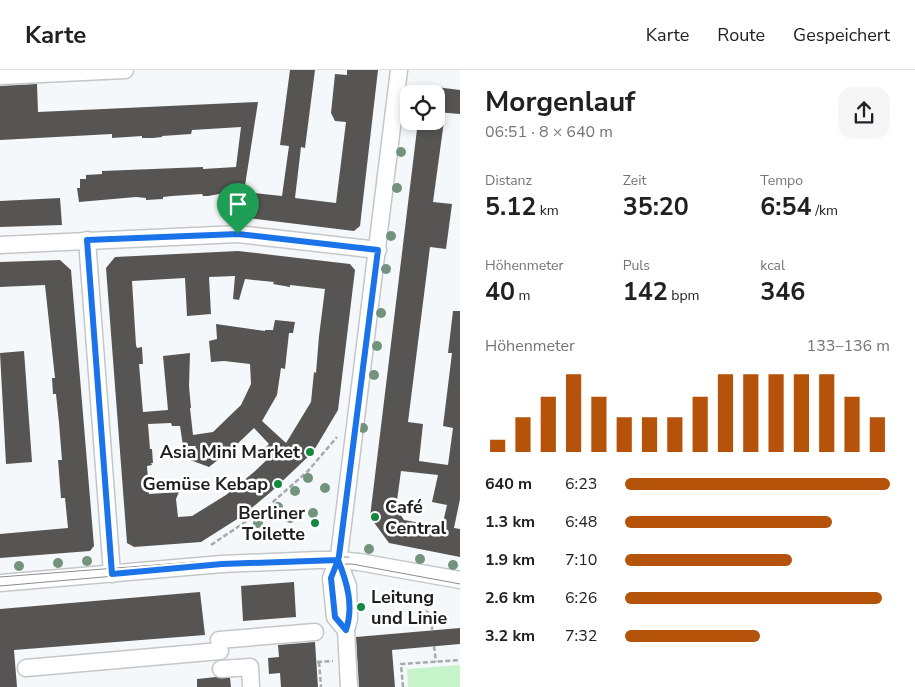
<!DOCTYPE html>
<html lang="de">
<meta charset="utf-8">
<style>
:root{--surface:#fff;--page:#f6f6f6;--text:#202124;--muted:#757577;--line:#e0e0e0;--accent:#b45309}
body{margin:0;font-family:"Nunito Sans",sans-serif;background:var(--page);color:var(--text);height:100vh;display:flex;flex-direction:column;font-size:19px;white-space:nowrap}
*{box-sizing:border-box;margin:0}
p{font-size:16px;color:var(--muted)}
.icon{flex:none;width:28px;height:28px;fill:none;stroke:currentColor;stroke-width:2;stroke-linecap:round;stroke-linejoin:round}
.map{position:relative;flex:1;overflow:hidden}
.details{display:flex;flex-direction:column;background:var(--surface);width:455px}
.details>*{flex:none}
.tools{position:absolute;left:400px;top:15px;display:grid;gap:10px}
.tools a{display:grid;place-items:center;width:45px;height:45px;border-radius:10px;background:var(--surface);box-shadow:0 2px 8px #0003;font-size:25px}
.pin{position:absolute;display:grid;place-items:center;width:42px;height:42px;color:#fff;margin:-51px -21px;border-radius:50% 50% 50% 0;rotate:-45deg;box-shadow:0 0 5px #0007}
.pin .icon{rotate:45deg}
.round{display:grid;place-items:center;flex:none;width:52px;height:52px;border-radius:15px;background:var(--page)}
.summary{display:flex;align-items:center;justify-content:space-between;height:85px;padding:0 25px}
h1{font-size:28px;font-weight:700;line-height:38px}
.figures{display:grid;grid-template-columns:repeat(3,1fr);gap:8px;height:85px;padding:5px 25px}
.figures div{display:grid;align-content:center}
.figures b{font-size:25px;font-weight:700}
.figures small{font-size:14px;font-weight:400}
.figures p{font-size:14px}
.chart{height:140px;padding:10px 25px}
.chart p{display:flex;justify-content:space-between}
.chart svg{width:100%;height:90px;margin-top:5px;stroke:var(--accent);stroke-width:6}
ul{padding:0 25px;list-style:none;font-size:16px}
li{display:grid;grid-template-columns:80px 60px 1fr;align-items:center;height:38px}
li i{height:12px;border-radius:6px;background:var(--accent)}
header{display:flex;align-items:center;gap:30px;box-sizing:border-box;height:70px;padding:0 25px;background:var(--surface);border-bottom:1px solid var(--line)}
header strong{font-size:24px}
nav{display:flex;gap:28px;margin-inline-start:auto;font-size:18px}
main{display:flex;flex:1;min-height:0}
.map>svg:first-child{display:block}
.green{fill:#c7f3ca}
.building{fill:#575553;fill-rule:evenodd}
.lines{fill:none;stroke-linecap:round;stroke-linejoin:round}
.minor-casing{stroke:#c4c7c9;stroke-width:19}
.path{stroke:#a7aaab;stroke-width:2.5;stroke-dasharray:5 2.5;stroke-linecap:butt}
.minor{stroke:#fff;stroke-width:16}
.tram{stroke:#8a8c8d;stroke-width:1}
.tree{fill:#73937d}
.route-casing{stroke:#fff;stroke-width:10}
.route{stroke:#1a73e8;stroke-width:6}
.poi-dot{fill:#148841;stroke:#fff;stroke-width:2}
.labels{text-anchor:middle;stroke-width:5;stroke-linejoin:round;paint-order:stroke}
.poi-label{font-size:18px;font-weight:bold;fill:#1e1f20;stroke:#fff;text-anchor:end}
</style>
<header>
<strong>Karte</strong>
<nav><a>Karte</a><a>Route</a><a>Gespeichert</a></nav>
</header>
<main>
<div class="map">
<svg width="460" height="617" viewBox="0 0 460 617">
<rect width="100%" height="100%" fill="#f5f8fa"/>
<!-- green -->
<polygon class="green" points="460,595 460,617 408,617 407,599"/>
<!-- building -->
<g class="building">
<polygon points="290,0 315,0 305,78 301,77 295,128 336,133 346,52 335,51 331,43 335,4 347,5 347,0 378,0 360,156 354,161 240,147 226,148 225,123 208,126 203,126 202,124 172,126 163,127 163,129 146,130 146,128 136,127 79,132 77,118 80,118 80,109 86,109 86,105 102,104 102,101 203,97 203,99 236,97 241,57 192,60 191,64 162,66 162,67 153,68 142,68 142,66 112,68 112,64 0,70 0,16 37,14 38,42 258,32 244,122 282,126 289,76 280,75"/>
<polygon points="436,17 460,20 460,44 436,42"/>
<path d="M418 51H444L433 132 452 134 446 179 430 177 408 352 423 354 419 391 448 395 453 358 443 356 452 283H448L453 241H460V429L454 458 460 459V487L389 473 370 447ZM401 401 438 405 432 432 447 435 442 457 404 450 396 438Z"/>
<polygon points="60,128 62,155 0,157 0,131"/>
<path d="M238 181 350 194 355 200 338 340 313 382 272 421 242 446 201 472 134 477 127 473 106 198 115 187ZM235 206 233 229 239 230 245 209 274 212 273 214 290 217V215L325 219 319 266 316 303 314 302 311 332 286 373 262 351 277 325 281 298 285 299 289 263H293L295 252 275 250 273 260H265V261L216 254 217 269 209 271 211 292 224 291 250 294 251 314 241 335 213 362 193 365 190 338H191L189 316 190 283 163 286 168 340 143 342 139 294H143L142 277 137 278 136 275 132 211 185 208 187 246 211 244 209 207ZM171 353 172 356H180L183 376H196L190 390 209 397 233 378 254 358 269 374 265 378 272 385 254 402 226 425 192 446 178 447 176 429 179 422 149 424 147 396 152 395 151 393H153L152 379H150L148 354Z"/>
<polygon points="60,190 71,200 94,476 90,481 0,488 0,464 68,458 65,428 61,428 58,390 62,390 59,353 56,324 53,324 52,308 55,308 45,215 0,217 0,192"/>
<polygon points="24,281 32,392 6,394 0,283"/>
<polygon points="294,512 296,547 243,551 241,516"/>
<polygon points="200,522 205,565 14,580 17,617 0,617 0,539"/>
<polygon points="460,558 460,574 392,580 395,617 359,617 356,567"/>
<polygon points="315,572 318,617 281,617 280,603 269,604 268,588 279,587 278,575"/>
<polygon points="216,607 230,608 231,617 197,617 197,609"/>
</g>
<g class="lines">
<defs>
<g id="minor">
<polyline points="0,6 125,0"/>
<polyline points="87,170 112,504"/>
<polyline points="0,175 238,164 378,180"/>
<polyline points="338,490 348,516 349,549 346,560 349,617"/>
<polyline points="0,513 222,494 318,490 338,490 359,492 460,510"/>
<polyline points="346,560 335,547 331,508 339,486 399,0"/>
<polyline points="219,570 315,562"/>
<polyline points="26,598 220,581"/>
<polyline points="221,599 250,597 251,617"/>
</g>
</defs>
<!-- minor casing -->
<use href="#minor" class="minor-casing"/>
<!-- path -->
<g class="path">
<polyline points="211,475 266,438 308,401 337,367"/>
<polyline points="430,526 427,541 432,553 432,561"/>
<polyline points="434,576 436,592"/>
<polyline points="317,592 333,591"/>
<polyline points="319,592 321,617"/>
<polyline points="403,617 401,594 460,590"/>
</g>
<!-- minor -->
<use href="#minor" class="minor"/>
<!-- tram -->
<g class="tram">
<polyline points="282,488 349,487"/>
<polyline points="0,507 194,492"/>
<polyline points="0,516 230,496 352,494 460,514"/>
</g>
</g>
<!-- trees -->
<g class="tree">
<circle cx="401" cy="82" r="5"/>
<circle cx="397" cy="118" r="5"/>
<circle cx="391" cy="166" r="5"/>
<circle cx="386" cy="199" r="5"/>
<circle cx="381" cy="243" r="5"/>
<circle cx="377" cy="276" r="5"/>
<circle cx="374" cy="305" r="5"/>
<circle cx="363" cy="358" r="5"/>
<circle cx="308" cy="408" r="5"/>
<circle cx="325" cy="418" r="5"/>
<circle cx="295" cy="421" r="5"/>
<circle cx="278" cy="437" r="5"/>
<circle cx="313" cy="443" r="5"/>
<circle cx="290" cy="448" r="5"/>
<circle cx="258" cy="453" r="5"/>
<circle cx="253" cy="465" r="5"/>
<circle cx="369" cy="479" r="5"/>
<circle cx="420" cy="489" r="5"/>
<circle cx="87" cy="491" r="5"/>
<circle cx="58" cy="493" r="5"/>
<circle cx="453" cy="495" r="5"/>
<circle cx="19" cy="496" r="5"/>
</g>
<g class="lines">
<defs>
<path id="route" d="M238 164 378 180 339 486 338 490 331 508 335 547 346 560C354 536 347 512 338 490L222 494 112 504 87 170 238 164"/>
</defs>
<!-- route casing -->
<use href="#route" class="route-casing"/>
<!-- route -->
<use href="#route" class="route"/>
</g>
<!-- markers -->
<g class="poi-dot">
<circle cx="310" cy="382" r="5"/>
<circle cx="278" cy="414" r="5"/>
<circle cx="375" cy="447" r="5"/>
<circle cx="315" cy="453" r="5"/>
<circle cx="361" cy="537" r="5"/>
</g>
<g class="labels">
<!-- poi labels -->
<g class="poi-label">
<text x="300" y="388">Asia Mini Market</text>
<text x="268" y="420">Gemüse Kebap</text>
<text x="385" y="443" text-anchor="start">Café<tspan x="385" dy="21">Central</tspan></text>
<text x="305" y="449">Berliner<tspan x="305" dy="21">Toilette</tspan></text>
<text x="371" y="533" text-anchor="start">Leitung<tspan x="371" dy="21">und Linie</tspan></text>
</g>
</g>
</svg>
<div class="tools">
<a><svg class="icon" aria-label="locate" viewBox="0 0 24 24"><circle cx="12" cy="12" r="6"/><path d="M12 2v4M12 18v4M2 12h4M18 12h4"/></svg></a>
</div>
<div class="pin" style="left:238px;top:164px;background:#1e9e55"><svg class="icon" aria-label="arrive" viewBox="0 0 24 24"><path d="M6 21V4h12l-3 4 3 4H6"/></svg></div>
</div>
<section class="details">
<div class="summary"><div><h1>Morgenlauf</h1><p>06:51 · 8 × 640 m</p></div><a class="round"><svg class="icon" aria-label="share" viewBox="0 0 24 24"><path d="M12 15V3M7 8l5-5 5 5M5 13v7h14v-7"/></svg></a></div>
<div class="figures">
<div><p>Distanz</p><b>5.12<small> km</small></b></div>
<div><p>Zeit</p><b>35:20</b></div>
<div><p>Tempo</p><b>6:54<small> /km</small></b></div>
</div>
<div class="figures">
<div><p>Höhenmeter</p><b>40<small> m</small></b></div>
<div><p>Puls</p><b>142<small> bpm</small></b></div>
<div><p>kcal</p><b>346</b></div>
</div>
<div class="chart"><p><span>Höhenmeter</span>133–136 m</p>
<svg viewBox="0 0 160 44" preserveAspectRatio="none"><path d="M5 44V38M15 44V27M25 44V17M35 44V6M45 44V17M55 44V27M65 44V27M75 44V27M85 44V17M95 44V6M105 44V6M115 44V6M125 44V6M135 44V6M145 44V17M155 44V27"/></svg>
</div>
<ul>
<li><b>640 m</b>6:23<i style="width:100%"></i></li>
<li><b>1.3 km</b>6:48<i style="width:78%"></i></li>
<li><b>1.9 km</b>7:10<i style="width:63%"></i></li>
<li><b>2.6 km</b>6:26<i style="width:97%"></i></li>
<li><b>3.2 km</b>7:32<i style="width:51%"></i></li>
</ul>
</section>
</main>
